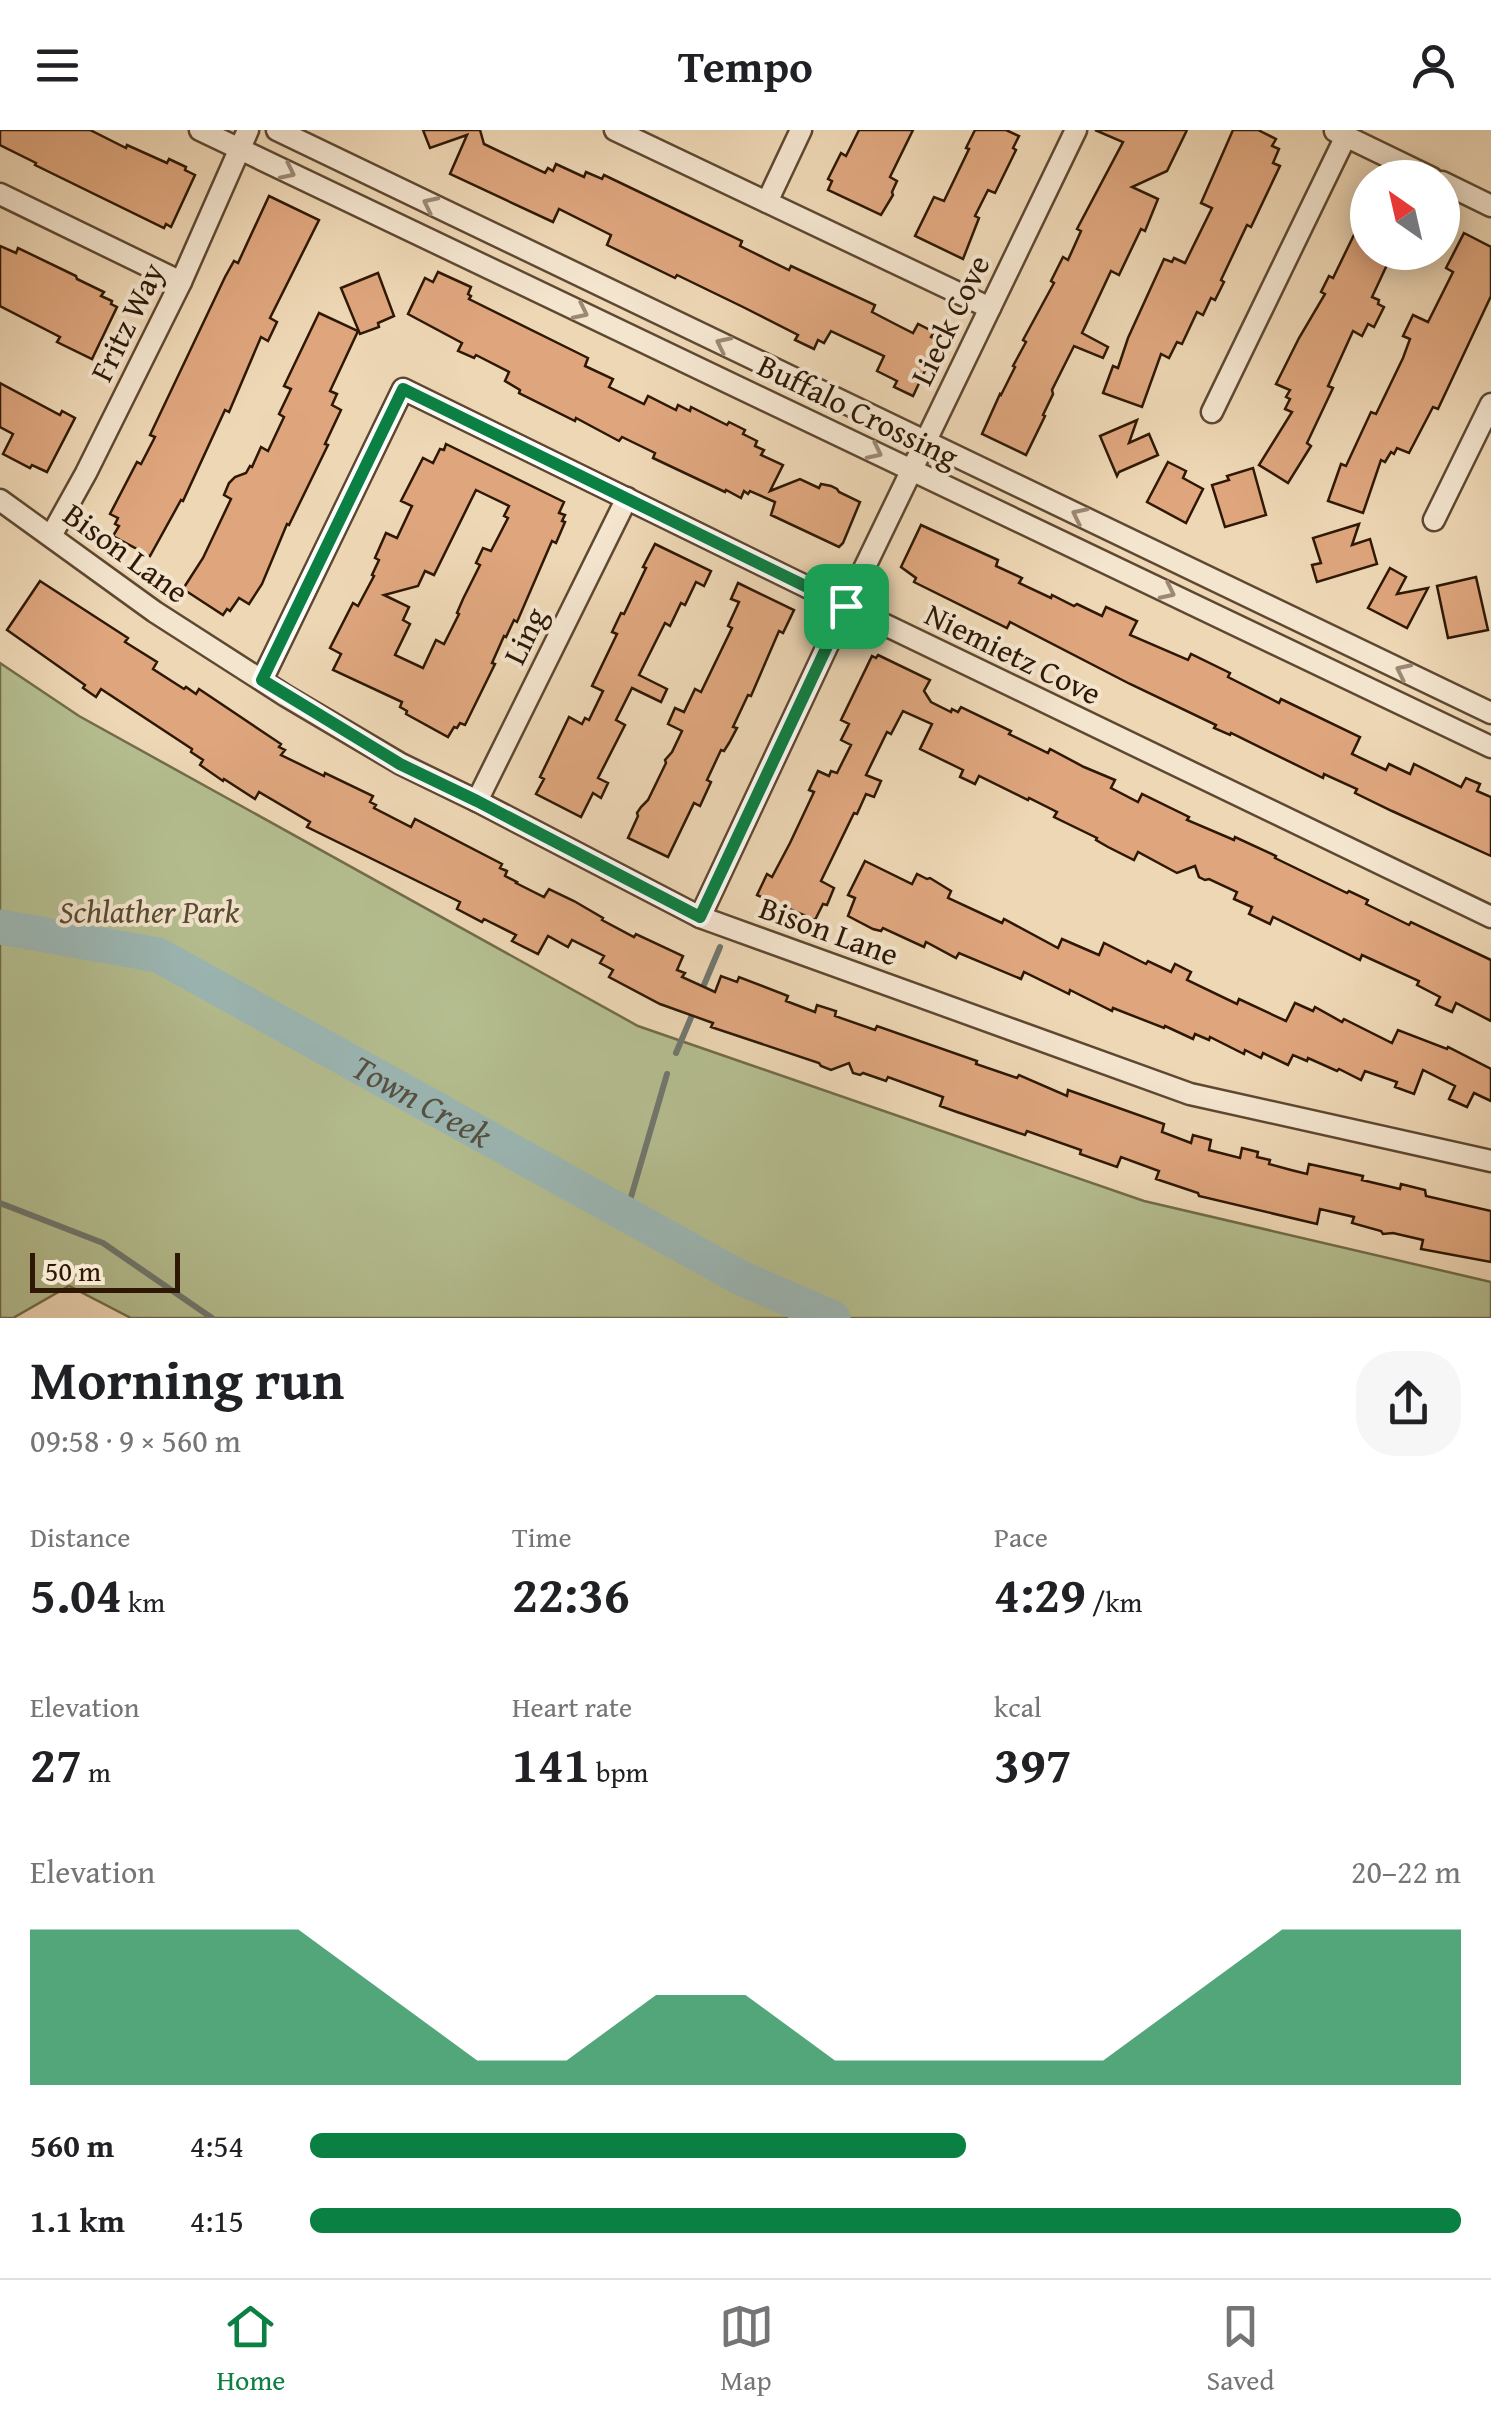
<!DOCTYPE html>
<meta charset="utf-8">
<style>
:root{--surface:#fff;--page:#f6f6f6;--text:#202124;--muted:#757577;--line:#e0e0e0;--accent:#0b8043}
body{margin:0;font-family:"Gentium Book Plus",serif;background:var(--page);color:var(--text);height:100vh;display:flex;flex-direction:column;font-size:38px;white-space:nowrap}
*{box-sizing:border-box;margin:0}
p{font-size:32px;color:var(--muted)}
.icon{flex:none;width:55px;height:55px;fill:none;stroke:currentColor;stroke-width:2;stroke-linecap:round;stroke-linejoin:round}
.map{position:relative;height:1188px;overflow:hidden}
.side{display:flex;flex-direction:column;background:var(--surface);flex:1}
.side>*{flex:none}
.needle{width:65px;rotate:326deg}
.controls{position:absolute;left:1350px;top:30px;display:grid;gap:20px}
.controls a{display:grid;place-items:center;width:110px;height:110px;border-radius:50%;background:var(--surface);box-shadow:0 5px 25px #0003;font-size:50px}
.scale{position:absolute;left:30px;bottom:25px;width:150px;box-sizing:border-box;padding-left:10px;border:5px solid #2e1805;border-top:0;font-size:28px;line-height:35px;white-space:nowrap;color:#2e1805;-webkit-text-stroke:8px #f4e5cf;paint-order:stroke}
.pin{position:absolute;display:grid;place-items:center;width:85px;height:85px;color:#fff;margin:-42px;border-radius:20px;box-shadow:0 5px 15px #0006}
.round{display:grid;place-items:center;flex:none;width:105px;height:105px;border-radius:40px;background:var(--page)}
.head{display:flex;align-items:center;justify-content:space-between;height:170px;padding:0 30px}
h1{font-size:55px;font-weight:700;line-height:75px}
.figures{display:grid;grid-template-columns:repeat(3,1fr);gap:15px;height:170px;padding:10px 30px}
.figures div{display:grid;align-content:center}
.figures b{font-size:50px;font-weight:700}
.figures small{font-size:28px;font-weight:400}
.figures p{font-size:28px}
.chart{height:280px;padding:20px 30px}
.chart p{display:flex;justify-content:space-between}
.chart svg{width:100%;height:180px;margin-top:10px;fill:var(--accent);opacity:.7}
ul{padding:0 30px;list-style:none;font-size:32px}
li{display:grid;grid-template-columns:160px 120px 1fr;align-items:center;height:75px}
li i{height:25px;border-radius:12px;background:var(--accent)}
header{display:flex;justify-content:space-between;align-items:center;height:130px;padding:0 30px;background:var(--surface);font-size:45px;font-weight:700}
.tabs{display:flex;justify-content:space-around;align-items:center;height:140px;border-top:2px solid var(--line);background:var(--surface);font-size:28px;color:var(--muted)}
.tabs a{display:grid;justify-items:center;gap:5px}
.tabs .active{color:var(--accent)}
.map>svg:first-child{display:block}
.green{fill:#b5bf91;stroke:#726c4b;stroke-width:2.5}
.lines{fill:none;stroke-linecap:round;stroke-linejoin:round}
.stream{stroke:#70786f;stroke-width:6}
.river{stroke:#9cb8b6;stroke-width:35}
.building{fill:#dfa67e;stroke:#2e1805;stroke-width:2.5;fill-rule:evenodd}
.street-casing{stroke:#5e4831;stroke-width:25}
.street{stroke:#f4e5cf;stroke-width:20}
.oneway{stroke:#9b8974}
.route-casing{stroke:#fff;stroke-width:20}
.route{stroke:#0b8043;stroke-width:12}
.labels{text-anchor:middle;stroke-width:8;stroke-linejoin:round;paint-order:stroke}
.street-label{font-size:32px;fill:#2e1805;stroke:#f4e5cf}
.park-label{font-size:32px;font-style:italic;fill:#564a2f;stroke:#f4e5cf}
.water-label{font-size:35px;font-style:italic;fill:#545043;stroke:#f4e5cf}
</style>
<header><svg class="icon" aria-label="menu" viewBox="0 0 24 24"><path d="M4 6h16M4 12h16M4 18h16"/></svg>Tempo<svg class="icon" aria-label="person" viewBox="0 0 24 24"><circle cx="12" cy="8" r="4"/><path d="M4 21q1-7 8-7t8 7"/></svg></header>
<div class="map">
<svg width="1491" height="1188" viewBox="0 0 1491 1188">
<rect width="100%" height="100%" fill="#eed7b5"/>
<filter id="stains"><feTurbulence type="fractalNoise" baseFrequency=".002" numOctaves="4"/><feColorMatrix values="0 0 0 0 .2 0 0 0 0 .09 0 0 0 0 .02 0 0 0 .5 -.17"/></filter>
<radialGradient id="worn" r=".72"><stop offset=".6" stop-color="#630" stop-opacity="0"/><stop offset="1" stop-color="#630" stop-opacity=".3"/></radialGradient>
<!-- green -->
<polygon class="green" points="0,533 79,586 638,896 1144,1071 1491,1152 1491,1188 131,1188 69,1156 13,1188 0,1188"/>
<g class="lines">
<!-- stream -->
<g class="stream">
<polyline points="701,862 720,817"/>
<polyline points="676,923 695,878"/>
<polyline points="0,1073 103,1113 212,1188"/>
<polyline points="626,1084 667,944"/>
</g>
<!-- river -->
<path class="river" id="s1" d="M0 797 158 825 741 1148 833 1188"/>
</g>
<!-- building -->
<g class="building">
<polygon points="0,0 90,0 126,18 127,15 167,33 169,29 186,37 185,40 195,45 171,97 166,94 164,98 35,35 36,33 0,15"/>
<polygon points="423,0 480,0 484,14 545,43 548,38 553,41 556,34 584,47 586,42 602,49 604,45 742,111 740,116 789,140 791,136 875,175 872,182 899,196 913,203 918,194 934,202 931,207 939,211 913,266 894,257 897,251 877,241 884,226 831,201 824,213 818,210 814,219 795,210 798,205 743,177 677,145 675,148 607,115 611,105 559,79 553,92 450,44 467,5 430,18"/>
<polygon points="859,0 913,0 890,47 897,51 892,62 893,65 881,85 828,60 832,51 828,49 841,23 846,26"/>
<polygon points="975,0 1006,0 1019,6 1013,18 1016,20 995,63 988,60 975,86 979,88 963,129 915,106 934,67 944,71 969,19 966,18"/>
<polygon points="1095,0 1187,0 1167,41 1132,57 1158,69 1145,101 1141,99 1119,145 1111,141 1082,203 1108,217 1103,228 1074,216 1052,260 1053,264 1043,285 1045,286 1026,325 982,304 1000,264 1001,265 1015,237 1013,236 1026,212 1023,210 1054,153 1051,151 1063,127 1068,130 1081,101 1077,99 1123,12"/>
<polygon points="1233,0 1258,0 1276,9 1272,16 1279,19 1273,33 1280,36 1251,97 1247,95 1221,150 1224,152 1215,170 1211,168 1203,185 1197,182 1182,214 1177,212 1169,228 1161,224 1142,277 1103,263 1113,236 1118,238 1128,208 1164,129 1172,132 1174,128 1185,133 1212,78 1201,73"/>
<polygon points="269,66 319,90 270,188 277,192 268,211 261,207 229,282 225,280 183,371 181,370 150,426 113,406 119,396 115,394 118,388 110,384 137,332 141,334 155,307 150,305 225,147 234,131 238,133"/>
<polygon points="1368,76 1368,122 1393,122 1372,167 1379,170 1378,174 1384,177 1374,197 1368,194 1362,206 1353,201 1328,256 1333,258 1307,313 1311,316 1288,353 1259,335 1292,282 1285,279 1290,269 1286,267 1290,260 1276,254 1299,208 1325,164 1321,162 1329,146 1333,148"/>
<polygon points="1464,103 1491,117 1491,166 1438,279 1433,277 1409,323 1397,318 1394,324 1391,322 1385,332 1381,330 1363,383 1328,371 1341,334 1346,336 1371,282 1376,284 1403,228 1410,209 1403,206 1413,185 1428,192 1453,142 1446,138"/>
<polygon points="0,116 16,123 18,118 76,146 77,149 104,162 101,166 112,171 111,174 117,177 92,229 57,212 60,207 0,176"/>
<polygon points="438,142 471,157 468,164 471,166 469,169 588,228 585,236 613,249 609,257 644,274 648,266 676,280 678,275 690,281 691,277 727,295 729,292 745,300 743,304 757,311 755,316 764,320 761,325 783,335 770,361 800,349 819,358 821,354 831,356 837,359 839,362 860,372 843,413 839,417 771,385 775,372 750,361 748,364 744,361 741,368 726,360 725,362 653,328 655,323 622,307 619,311 576,288 575,291 519,263 520,260 505,251 509,242 476,225 474,228 458,221 462,213 408,184 425,148 433,152"/>
<polygon points="378,143 394,186 378,193 379,197 360,204 341,158"/>
<polygon points="319,183 358,201 330,261 337,264 332,275 341,280 325,314 328,315 289,395 287,394 262,454 249,474 239,468 230,481 227,479 223,485 183,459 203,428 231,369 224,365 229,353 235,347 246,343 250,336 252,337 261,317 268,321 284,287 279,284 291,259 284,256"/>
<polygon points="0,253 60,285 62,281 75,288 47,342 32,335 30,338 3,324 13,304 0,297"/>
<polygon points="1137,290 1129,313 1149,304 1158,325 1119,342 1117,346 1100,306"/>
<path d="M446 314 564 372 559 383 565 385 562 391 565 392 556 413 552 411 517 492 514 490 506 507 504 506 492 533 495 534 465 595 460 593 457 598 454 597 448 607 406 584 407 581 400 577 402 572 333 540 341 524 330 518 353 473 358 476 374 446 372 445 379 430 375 428 386 403 397 408 412 376 401 371 423 328 433 333 440 319 444 320ZM476 360 509 376 504 386 508 388 491 421 483 418 476 433 480 435 463 469 457 483 459 484 444 514 436 510 423 538 395 525 410 494 403 490 409 477 384 465 418 456 425 441 434 445Z"/>
<polygon points="1168,332 1186,341 1183,348 1203,359 1186,393 1147,372"/>
<polygon points="1253,338 1266,385 1225,397 1212,355 1229,350 1227,346"/>
<polygon points="1359,394 1352,415 1370,409 1377,434 1317,452 1312,435 1321,433 1313,408"/>
<polygon points="921,395 998,430 996,436 1022,448 1019,453 1051,468 1052,465 1074,476 1077,474 1102,486 1106,477 1137,491 1130,505 1188,530 1191,524 1230,543 1228,547 1279,573 1281,569 1360,607 1352,624 1386,640 1389,634 1410,644 1414,634 1461,657 1466,648 1480,654 1477,661 1491,667 1491,726 1392,681 1355,663 1357,659 1324,644 1323,648 1231,603 1230,605 1214,598 1216,595 1130,554 1010,492 1007,498 914,452 916,448 901,437"/>
<polygon points="655,414 711,441 704,456 696,452 685,475 681,473 670,496 665,493 639,545 667,559 661,572 632,558 616,590 625,595 598,648 608,653 601,668 593,663 581,687 536,664 544,649 540,647 569,587 582,594 585,588 589,590 603,561 592,556 617,504 612,502 621,483 624,484 646,438 643,437"/>
<polygon points="1390,438 1406,447 1397,464 1428,458 1407,498 1368,478"/>
<polygon points="1476,447 1488,500 1448,508 1437,456"/>
<polygon points="40,451 128,508 125,512 157,532 153,539 184,559 186,557 196,564 199,559 281,614 279,617 285,620 281,625 324,646 325,643 373,666 370,672 376,675 374,678 411,697 415,689 502,734 500,738 507,741 505,746 517,752 516,753 544,767 549,759 574,771 603,788 602,790 634,807 636,804 683,826 677,840 685,843 682,847 715,862 721,846 737,852 739,847 788,866 786,871 815,882 817,875 836,881 835,886 875,900 877,896 977,931 976,934 1017,948 1019,945 1067,966 1068,960 1164,994 1162,1002 1191,1013 1193,1005 1211,1010 1209,1020 1240,1028 1242,1018 1258,1022 1257,1027 1270,1030 1269,1034 1291,1040 1307,1044 1309,1034 1363,1046 1362,1050 1400,1059 1401,1054 1425,1060 1426,1066 1491,1081 1491,1132 1421,1119 1423,1110 1393,1103 1383,1104 1381,1101 1352,1093 1354,1087 1320,1079 1317,1094 1199,1066 1198,1063 1156,1049 1159,1041 1121,1027 1117,1037 1080,1024 1081,1020 1027,1001 1025,1005 957,982 940,976 943,967 888,947 886,951 863,943 860,945 853,943 849,933 831,940 821,936 819,933 711,897 713,893 660,874 609,847 613,840 600,833 604,826 572,810 568,817 548,806 538,824 512,811 516,805 484,789 482,792 457,779 460,772 307,697 310,692 259,662 255,669 224,649 223,651 200,635 203,630 191,622 192,619 101,559 96,567 83,558 85,555 7,500"/>
<polygon points="738,453 794,480 783,503 779,501 751,566 748,565 733,597 737,598 729,613 724,621 721,620 707,650 711,652 700,676 694,673 668,727 628,708 638,686 637,683 641,677 648,670 666,633 665,630 672,622 682,601 668,594 675,578 684,582 695,559 701,562 732,498 728,496 739,472 731,469"/>
<polygon points="878,525 930,550 924,561 931,572 951,582 952,579 958,582 961,577 1011,601 1009,604 1048,623 1050,619 1084,637 1115,650 1111,658 1138,672 1142,664 1189,687 1187,690 1234,710 1235,707 1276,726 1275,728 1347,763 1349,761 1368,770 1366,774 1409,795 1411,792 1491,830 1491,891 1456,873 1452,882 1436,875 1440,867 1417,855 1419,851 1362,825 1360,830 1273,787 1270,794 1249,784 1252,777 1234,769 1237,762 1209,749 1205,750 1199,747 1195,736 1177,743 1138,722 1134,730 1108,717 1096,710 1097,708 1054,687 1057,682 1029,668 1028,670 979,646 975,654 960,647 963,640 920,619 932,594 903,581 891,604 887,602 866,645 881,651 874,667 866,664 857,684 854,683 821,751 834,758 827,775 823,774 815,790 757,765 767,744 772,747 790,713 814,662 809,660 818,641 829,646 831,641 837,643 851,615 841,610 849,594 841,590 872,526 876,528"/>
<polygon points="865,731 912,754 917,744 927,749 930,748 951,761 948,768 1002,793 1004,789 1058,818 1062,809 1099,825 1104,813 1146,834 1148,831 1171,842 1175,834 1191,842 1187,850 1237,874 1239,869 1286,891 1295,873 1313,881 1315,877 1342,892 1344,889 1392,913 1398,900 1447,919 1448,917 1491,939 1491,971 1474,963 1467,977 1449,969 1455,956 1423,940 1414,964 1395,957 1397,952 1365,941 1361,950 1339,939 1337,941 1308,928 1307,931 1293,925 1288,935 1263,923 1261,928 1245,920 1244,924 1210,907 1209,910 1195,904 1193,909 1165,896 1164,898 1113,878 1112,881 1070,860 1069,864 1024,842 1021,849 959,823 956,828 926,812 924,817 883,798 881,801 873,799 848,786 855,768 848,765"/>
</g>
<g class="lines">
<defs>
<g id="street">
<polyline points="200,0 1491,617"/>
<polyline points="277,0 1491,583"/>
<polyline points="615,0 990,178"/>
<polyline points="1335,1 1432,48"/>
<polyline points="1442,52 1491,76"/>
<polyline points="0,64 181,152"/>
<polyline points="767,72 801,0"/>
<polyline points="1212,282 1346,6"/>
<polyline points="0,370 155,482 286,566 401,634 477,671 700,787 1190,964 1491,1031"/>
<polyline points="1434,390 1491,274"/>
<polyline points="51,406 86,343 181,152 248,0"/>
<polyline points="262,550 403,259 846,476 1491,787"/>
<polyline points="477,671 627,368"/>
<polyline points="700,787 846,476 1076,0"/>
</g>
</defs>
<!-- street casing -->
<use href="#street" class="street-casing"/>
<!-- street -->
<use href="#street" class="street"/>
</g>
<!-- one-way arrows -->
<defs><path id="oneway-chevron" d="M-2-3.5L2.5 0L-2 3.5" fill="none" stroke-width="1.6" stroke-linecap="round" stroke-linejoin="round" transform="scale(2.5)"/></defs>
<g class="oneway">
<use href="#oneway-chevron" transform="translate(288 42) rotate(26)"/>
<use href="#oneway-chevron" transform="translate(430 74) rotate(-154)"/>
<use href="#oneway-chevron" transform="translate(581 182) rotate(26)"/>
<use href="#oneway-chevron" transform="translate(723 214) rotate(-154)"/>
<use href="#oneway-chevron" transform="translate(875 322) rotate(26)"/>
<use href="#oneway-chevron" transform="translate(1079 385) rotate(-154)"/>
<use href="#oneway-chevron" transform="translate(1168 462) rotate(26)"/>
<use href="#oneway-chevron" transform="translate(1403 541) rotate(-154)"/>
</g>
<g class="lines">
<defs>
<polygon id="route" points="403,259 846,476 700,787 477,671 400,634 262,550"/>
</defs>
<!-- route casing -->
<use href="#route" class="route-casing"/>
<!-- route -->
<use href="#route" class="route"/>
</g>
<g class="labels">
<!-- street labels -->
<g class="street-label">
<text transform="translate(950 190) rotate(-64)" y="11">Lieck Cove</text>
<text transform="translate(127 192) rotate(-64)" y="11">Fritz Way</text>
<text transform="translate(858 281) rotate(26)" y="11">Buffalo Crossing</text>
<text transform="translate(126 423) rotate(36)" y="11">Bison Lane</text>
<text transform="translate(525 506) rotate(-64)" y="11">Ling</text>
<text transform="translate(1013 524) rotate(26)" y="11">Niemietz Cove</text>
<text transform="translate(829 801) rotate(20)" y="11">Bison Lane</text>
</g>
<!-- park labels -->
<g class="park-label">
<text x="149" y="793">Schlather Park</text>
</g>
<!-- water labels -->
<g class="water-label">
<text dy="12" stroke="none"><textPath href="#s1" startOffset="462">Town Creek</textPath></text>
</g>
</g>
<rect width="100%" height="100%" filter="url(#stains)"/>
<rect width="100%" height="100%" fill="url(#worn)"/>
</svg>
<div class="controls">
<a><svg class="needle" viewBox="-14 -14 28 28"><path d="M0-13l5 13h-10z" fill="#e53935"/><path d="M0 13l5-13h-10z" fill="#757577"/></svg></a>
</div>
<div class="scale">50 m</div>
<div class="pin" style="left:846px;top:476px;background:#1e9e55"><svg class="icon" aria-label="arrive" viewBox="0 0 24 24"><path d="M6 21V4h12l-3 4 3 4H6"/></svg></div>
</div>
<section class="side">
<div class="head"><div><h1>Morning run</h1><p>09:58 · 9 × 560 m</p></div><a class="round"><svg class="icon" aria-label="share" viewBox="0 0 24 24"><path d="M12 15V3M7 8l5-5 5 5M5 13v7h14v-7"/></svg></a></div>
<div class="figures">
<div><p>Distance</p><b>5.04<small> km</small></b></div>
<div><p>Time</p><b>22:36</b></div>
<div><p>Pace</p><b>4:29<small> /km</small></b></div>
</div>
<div class="figures">
<div><p>Elevation</p><b>27<small> m</small></b></div>
<div><p>Heart rate</p><b>141<small> bpm</small></b></div>
<div><p>kcal</p><b>397</b></div>
</div>
<div class="chart"><p><span>Elevation</span>20–22 m</p>
<svg viewBox="0 0 160 44" preserveAspectRatio="none"><path d="M0 44V6L10 6L20 6L30 6L40 22L50 38L60 38L70 22L80 22L90 38L100 38L110 38L120 38L130 22L140 6L150 6L160 6V44z"/></svg>
</div>
<ul>
<li><b>560 m</b>4:54<i style="width:57%"></i></li>
<li><b>1.1 km</b>4:15<i style="width:100%"></i></li>
</ul>
</section>
<nav class="tabs">
<a class="active"><svg class="icon" aria-label="home" viewBox="0 0 24 24"><path d="M3 11l9-7 9 7M6 9v11h12V9"/></svg>Home</a>
<a><svg class="icon" aria-label="map" viewBox="0 0 24 24"><path d="M3 6l6-2 6 2 6-2v14l-6 2-6-2-6 2zM9 4v14M15 6v14"/></svg>Map</a>
<a><svg class="icon" aria-label="saved" viewBox="0 0 24 24"><path d="M7 4h10v16l-5-4-5 4z"/></svg>Saved</a>
</nav>
